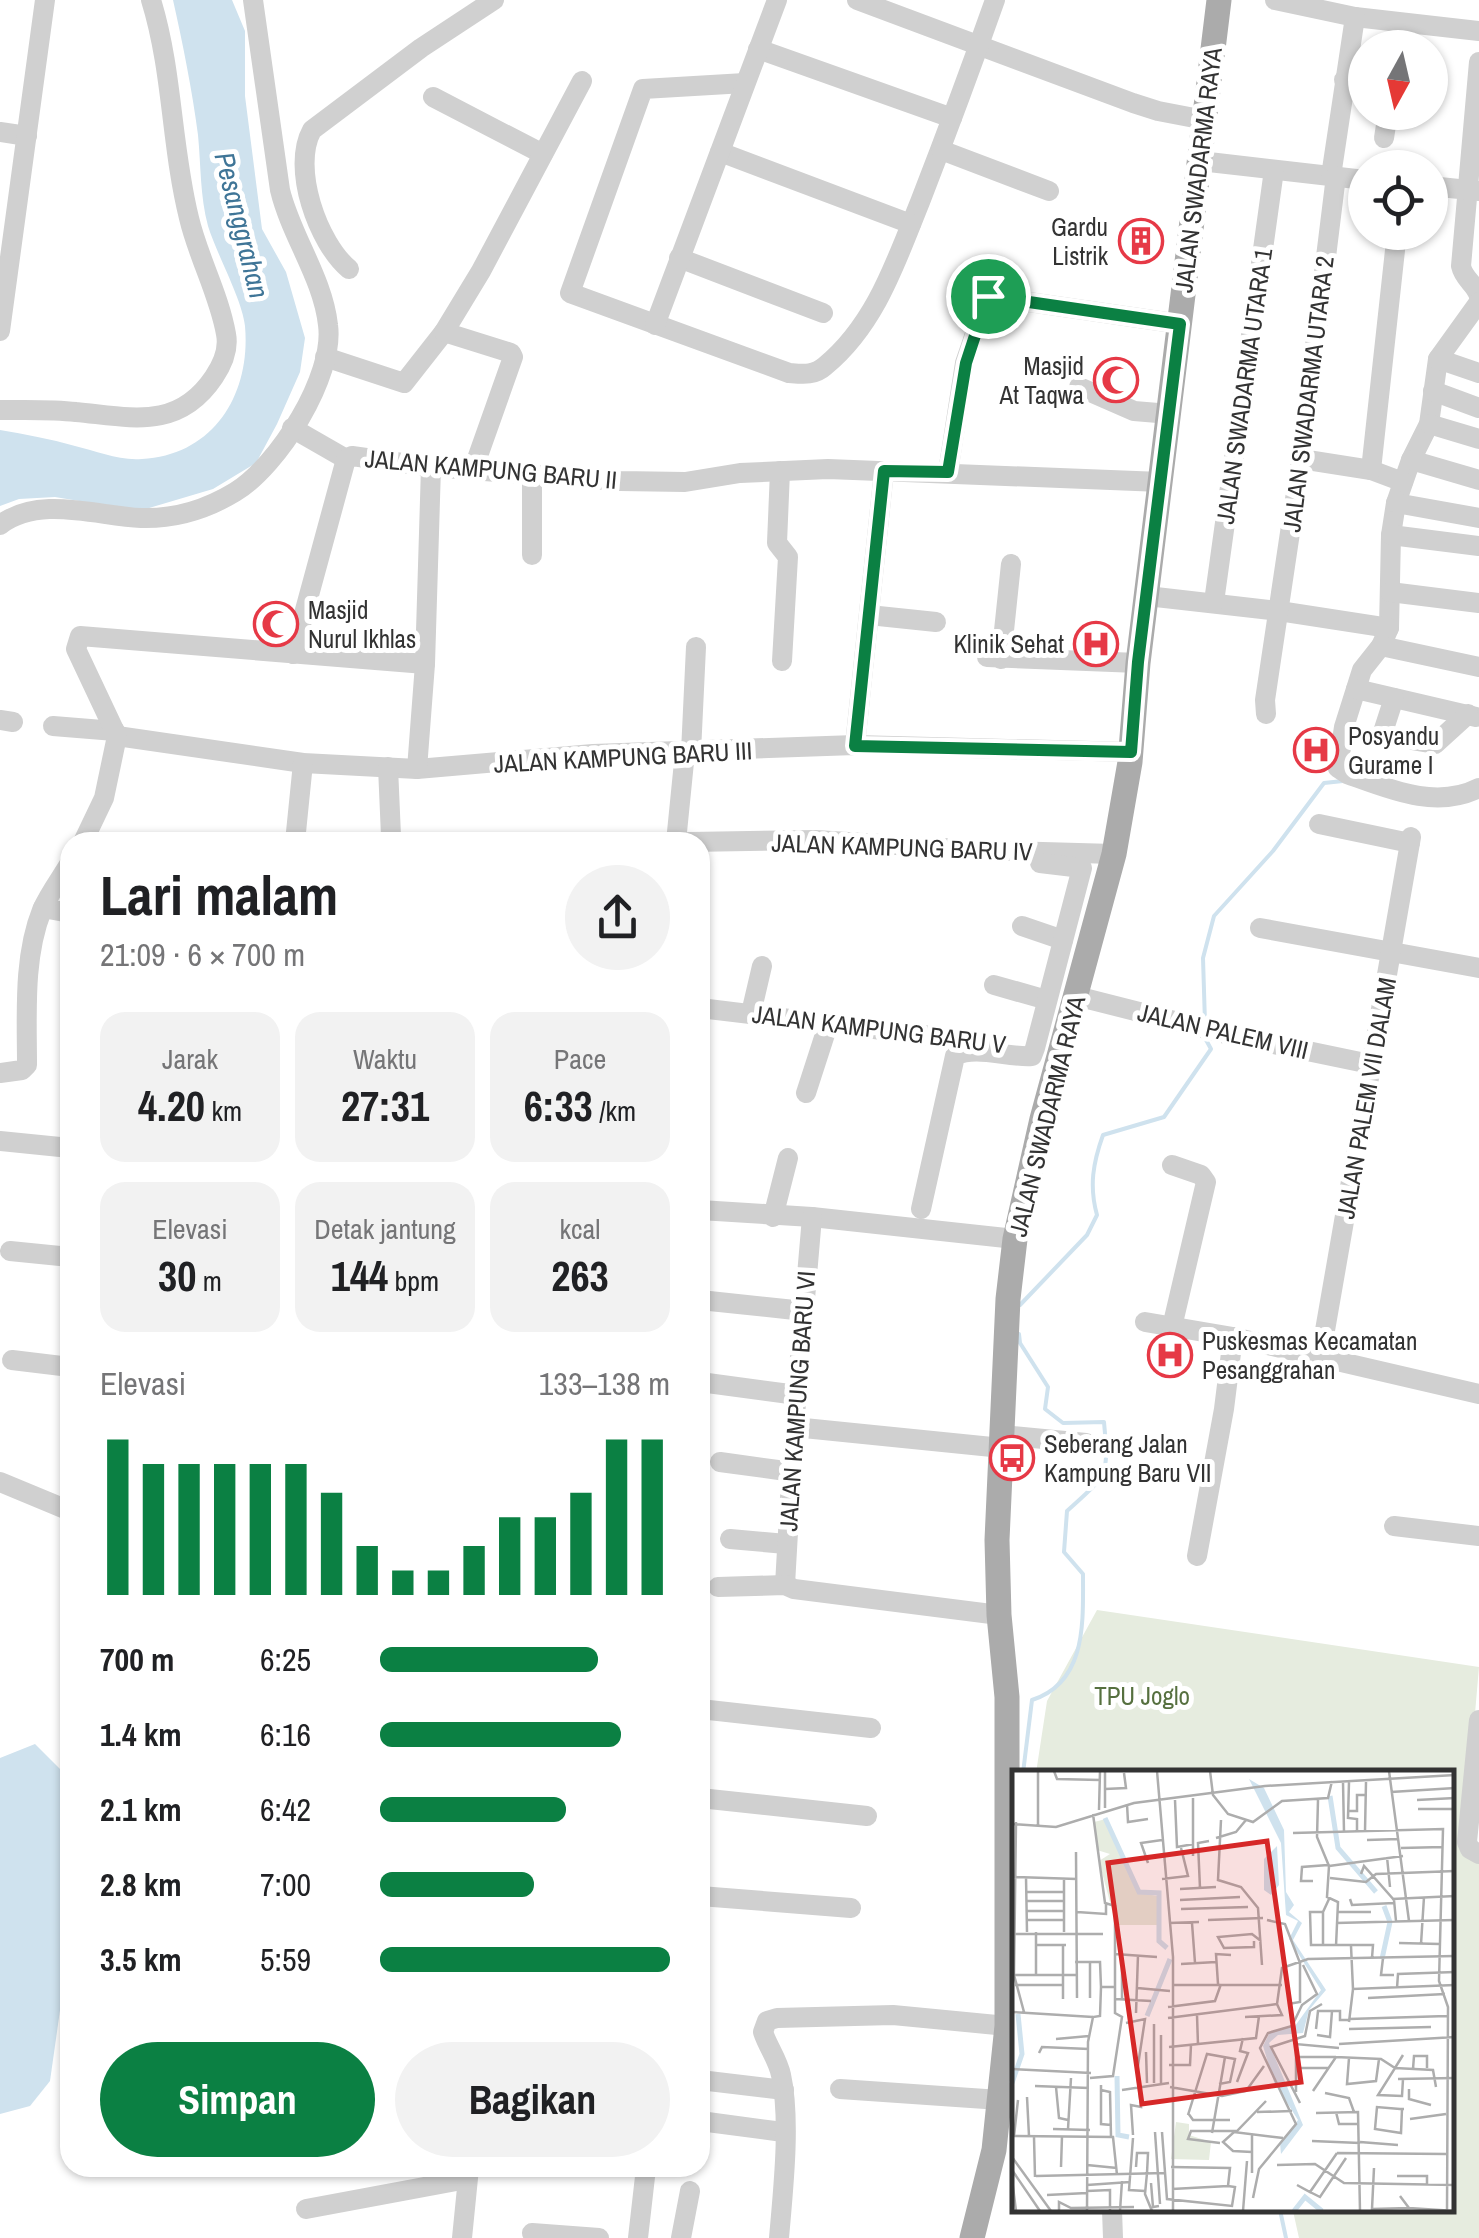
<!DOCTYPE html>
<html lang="id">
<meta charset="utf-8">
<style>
:root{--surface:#fff;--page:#f2f2f2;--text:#202124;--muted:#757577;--accent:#0b8043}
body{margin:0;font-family:"Archivo Narrow",sans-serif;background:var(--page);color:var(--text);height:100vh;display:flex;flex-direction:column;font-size:38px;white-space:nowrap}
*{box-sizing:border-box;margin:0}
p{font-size:32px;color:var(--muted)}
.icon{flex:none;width:55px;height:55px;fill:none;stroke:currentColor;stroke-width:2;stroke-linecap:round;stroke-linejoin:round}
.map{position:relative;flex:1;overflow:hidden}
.details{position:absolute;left:60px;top:832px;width:650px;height:1345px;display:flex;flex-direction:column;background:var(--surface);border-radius:30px;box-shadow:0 2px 8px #0004}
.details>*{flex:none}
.needle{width:65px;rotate:188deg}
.buttons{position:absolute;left:1348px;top:30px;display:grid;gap:20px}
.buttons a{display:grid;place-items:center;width:100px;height:100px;border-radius:50%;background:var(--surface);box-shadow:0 2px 8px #0004;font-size:50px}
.pin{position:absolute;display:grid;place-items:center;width:85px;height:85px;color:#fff;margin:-42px;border:5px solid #fff;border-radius:50%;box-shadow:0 2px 10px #0007}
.round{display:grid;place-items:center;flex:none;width:105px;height:105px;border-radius:52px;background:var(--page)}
.headline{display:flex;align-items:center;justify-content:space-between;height:170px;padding:0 40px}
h1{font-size:55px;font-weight:700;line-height:75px}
.figures{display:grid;grid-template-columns:repeat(3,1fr);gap:15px;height:170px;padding:10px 40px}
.figures div{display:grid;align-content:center;border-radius:25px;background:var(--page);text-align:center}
.figures b{font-size:42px;font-weight:700}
.figures small{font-size:28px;font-weight:400}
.figures p{font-size:28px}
.chart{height:280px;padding:20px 40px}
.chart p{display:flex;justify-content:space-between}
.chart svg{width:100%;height:180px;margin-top:10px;stroke:var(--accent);stroke-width:6}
.cta{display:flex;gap:20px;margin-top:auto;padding:20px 40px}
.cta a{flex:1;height:115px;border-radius:60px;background:var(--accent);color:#fff;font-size:40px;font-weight:700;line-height:115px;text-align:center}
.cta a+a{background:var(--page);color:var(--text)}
ul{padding:0 40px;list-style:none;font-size:32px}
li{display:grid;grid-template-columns:160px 120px 1fr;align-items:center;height:75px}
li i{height:25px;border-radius:12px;background:var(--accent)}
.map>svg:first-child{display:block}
.green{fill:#e6ecdf}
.water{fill:#cfe2ee}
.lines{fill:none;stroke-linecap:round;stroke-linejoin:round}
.stream{stroke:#cfe2ee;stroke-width:4}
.minor{stroke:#d0d0d0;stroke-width:20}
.major{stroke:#ababab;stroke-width:25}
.route-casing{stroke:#fff;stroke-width:20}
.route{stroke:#0b8043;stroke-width:12}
.labels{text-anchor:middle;stroke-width:10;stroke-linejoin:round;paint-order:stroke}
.street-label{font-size:25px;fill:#333;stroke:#fff}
.poi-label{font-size:25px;fill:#333;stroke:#fff;text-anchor:start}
.park-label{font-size:25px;fill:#56703f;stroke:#fff}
.water-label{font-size:28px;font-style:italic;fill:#3f7597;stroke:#fff}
.inset-river{fill:none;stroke:#cfe2ee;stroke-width:5}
.inset-road{fill:none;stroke:#adadad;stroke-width:2.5}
.view{fill:#d62828;fill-opacity:0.15;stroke:#d62828;stroke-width:5}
.inset-edge{fill:none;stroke:#333;stroke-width:5}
</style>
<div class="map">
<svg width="1479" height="2238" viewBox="0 0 1479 2238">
<rect width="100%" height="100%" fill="#fff"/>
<!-- green -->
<polygon class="green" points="1097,1610 1479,1667 1463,1853 1479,1856 1479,2238 1299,2238 1293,2211 1452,2210 1452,1773 1036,1773 1047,1701"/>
<!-- water -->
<g class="water">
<path d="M173 0H232L245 31V96L262 229 286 272 305 338 300 372 277 424 256 463 213 489 139 511 55 497 19 499 0 506V430C25 434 50 439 75 446 97 451 119 461 142 459 214 455 251 394 245 326 242 299 217 255 208 226 200 196 201 166 198 135 192 89 183 45 173 0Z"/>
<polygon points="35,1744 70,1779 70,1940 50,2081 30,2106 0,2114 0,1758"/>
</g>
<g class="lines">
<!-- stream -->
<g class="stream">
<polyline points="1205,1023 1203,958 1214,916 1273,851 1324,783 1343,781"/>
<path d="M1020 1305 1087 1235 1097 1215C1089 1186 1093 1163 1103 1135L1164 1117 1211 1049 1205 1038"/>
<path d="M1019 1334 1020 1343 1048 1387 1045 1409 1063 1423 1104 1422C1109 1476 1108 1474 1067 1511L1064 1552 1083 1574C1083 1622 1087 1682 1032 1700L1023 1773"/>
<polyline points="1280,2210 1286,2238"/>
</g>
<!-- minor -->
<g class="minor">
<polyline points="857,0 1133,103 1158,111 1205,120"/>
<polyline points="1275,0 1355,17 1479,31"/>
<polyline points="758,49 952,118"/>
<path d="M1479 62 1461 266C1464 280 1475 283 1479 296"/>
<polyline points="1344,80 1365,81"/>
<path d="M745 83 643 89 570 293 789 373C802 374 814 376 825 366 876 324 896 261 920 202 946 135 971 68 995 0"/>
<polyline points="433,97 543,154"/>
<polyline points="0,132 27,136"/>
<polyline points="1384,138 1388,112"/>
<polyline points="941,150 1049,191"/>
<polyline points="720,152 911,224"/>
<polyline points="1200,161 1365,180"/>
<polyline points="1331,176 1355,17"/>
<polyline points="1430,186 1479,191"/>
<polyline points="679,258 823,313"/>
<path d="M349 269C318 243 291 168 312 130L421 48 494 0"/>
<path d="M1479 302 1438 359 1429 424 1411 460 1396 503 1391 535 1389 628 1381 646 1362 670 1344 727 1338 768 1347 774C1389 789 1436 810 1479 788"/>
<polyline points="655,325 777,0"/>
<polyline points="0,331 45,0"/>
<polyline points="325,357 404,383 444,332"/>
<polyline points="1438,359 1479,373"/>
<polyline points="1079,387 1134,411 1170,414"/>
<polyline points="1433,391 1479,408"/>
<path d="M0 410C25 410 51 409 76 412 130 417 178 431 214 377 222 365 229 349 226 334 219 294 198 257 189 218 171 146 173 71 151 0"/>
<polyline points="1429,424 1479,439"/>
<polyline points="292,428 346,459"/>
<polyline points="1301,459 1371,470 1403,482"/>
<polyline points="1411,460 1479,480"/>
<polyline points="473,470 513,357 511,353 444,332 481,271 582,81"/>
<polyline points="1371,470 1397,232"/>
<polyline points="780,471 777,543 788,557 782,661"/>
<polyline points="948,472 965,363 988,296 1180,324"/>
<polyline points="1396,503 1479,518"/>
<path d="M0 525C39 495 97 516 141 518 174 519 207 509 235 492 278 466 335 376 328 325 323 278 291 236 280 190L253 0"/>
<polyline points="1391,535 1479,546"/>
<polyline points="532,555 532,474"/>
<polyline points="1390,592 1479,603"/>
<polyline points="1147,596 1279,611 1389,628"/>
<polyline points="1214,602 1274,170"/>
<polyline points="869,615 936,622"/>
<polyline points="1381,646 1479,667"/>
<polyline points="293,654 346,459 352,456 431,467 620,481 685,482 740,473 828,469 1161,482"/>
<polyline points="987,657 1138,663"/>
<polyline points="1001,659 1011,564"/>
<polyline points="1356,689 1476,717"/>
<polyline points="1394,698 1382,735 1435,744 1468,714"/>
<polyline points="1266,714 1265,700 1301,459 1336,176"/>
<polyline points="0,720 13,722"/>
<polyline points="53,726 115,731"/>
<polyline points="117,736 303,763 417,769 593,754 855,745 1131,752"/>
<polyline points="117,736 76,649 80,636 425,664"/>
<polyline points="855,745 884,471"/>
<polyline points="691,752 696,647"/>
<polyline points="388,767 391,836"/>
<polyline points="417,769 425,664 431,467"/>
<polyline points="1319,824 1410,843"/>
<polyline points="83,842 104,798 117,736"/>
<polyline points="295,842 303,763"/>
<polyline points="676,842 685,752"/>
<polyline points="689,842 816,840 976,850 1114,854"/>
<polyline points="43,908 70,913"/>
<polyline points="1022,926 1063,940"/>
<polyline points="1260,928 1479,968"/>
<polyline points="994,985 1047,1000"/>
<polyline points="1076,996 1226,1034 1370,1064"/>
<polyline points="700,1008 981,1042"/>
<polyline points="751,1013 762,966"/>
<path d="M0 1073 22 1070 27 1065C27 1015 23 957 42 910 49 894 61 878 70 863"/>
<polyline points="806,1093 828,1025"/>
<polyline points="0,1141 70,1148"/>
<path d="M921 1209 955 1056C975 1045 1008 1058 1032 1056L1035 1048 1082 868 1040 863"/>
<polyline points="700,1210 812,1217 1015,1239"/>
<polyline points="773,1217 788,1158"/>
<polyline points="10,1251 70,1257"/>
<polyline points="700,1300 804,1311"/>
<polyline points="1145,1322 1233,1337 1479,1394"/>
<polyline points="1172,1327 1206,1182 1201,1175 1172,1165"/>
<polyline points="1320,1359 1411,837"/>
<polyline points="12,1360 70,1367"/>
<polyline points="700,1382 797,1395"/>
<polyline points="794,1427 1002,1448"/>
<polyline points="1002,1435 1086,1443"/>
<polyline points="720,1462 793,1472"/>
<polyline points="0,1482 70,1511"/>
<polyline points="1394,1526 1479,1536"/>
<polyline points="730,1539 786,1544"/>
<polyline points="1197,1556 1224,1409 1233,1337"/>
<polyline points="785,1585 794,1427 812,1217"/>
<polyline points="718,1587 785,1585 794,1589 999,1615"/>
<polyline points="700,1709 871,1728"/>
<polyline points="1479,1720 1467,1842 1470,1849 1479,1854"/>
<polyline points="700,1798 867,1816"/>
<polyline points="700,1896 851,1908"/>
<polyline points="700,2080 784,2090"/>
<polyline points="840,2089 1000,2100"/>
<polyline points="700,2121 783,2132"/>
<polyline points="306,2209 467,2179"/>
<polyline points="1112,2210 1113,2238"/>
<polyline points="532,2233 599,2238"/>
<polyline points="462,2238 469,2168"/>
<polyline points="638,2238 646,2168"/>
<polyline points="681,2238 690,2191"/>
<path d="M779 2238C783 2191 791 2120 781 2075 778 2060 768 2047 763 2032L767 2021 777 2018 893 2015 1007 2026"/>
</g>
<!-- major -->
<polyline class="major" points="972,2238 994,2150 1007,2026 1007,1697 999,1615 997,1540 1008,1299 1015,1239 1042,1119 1114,854 1130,762 1138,663 1219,0"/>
</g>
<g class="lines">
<defs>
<polygon id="route" points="988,296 1180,324 1138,662 1131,752 855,746 884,471 948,472 966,363"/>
</defs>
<!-- route casing -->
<use href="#route" class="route-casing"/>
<!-- route -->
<use href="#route" class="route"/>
</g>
<!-- icons -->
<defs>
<symbol id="building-ring" viewBox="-11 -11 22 22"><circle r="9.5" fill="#fff" stroke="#e63946" stroke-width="1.5"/><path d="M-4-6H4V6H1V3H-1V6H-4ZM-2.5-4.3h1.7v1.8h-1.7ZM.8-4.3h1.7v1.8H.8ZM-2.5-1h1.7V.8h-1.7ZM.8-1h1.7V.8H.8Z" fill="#e63946"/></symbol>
<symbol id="mosque-ring" viewBox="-11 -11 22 22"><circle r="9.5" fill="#fff" stroke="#e63946" stroke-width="1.5"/><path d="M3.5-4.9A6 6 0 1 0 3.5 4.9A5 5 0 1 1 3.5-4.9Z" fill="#e63946"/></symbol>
<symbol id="hospital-ring" viewBox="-11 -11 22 22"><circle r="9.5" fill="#fff" stroke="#e63946" stroke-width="1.5"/><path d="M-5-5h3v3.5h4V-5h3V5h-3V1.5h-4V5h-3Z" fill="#e63946"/></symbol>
<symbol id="bus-ring" viewBox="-11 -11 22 22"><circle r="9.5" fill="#fff" stroke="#e63946" stroke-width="1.5"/><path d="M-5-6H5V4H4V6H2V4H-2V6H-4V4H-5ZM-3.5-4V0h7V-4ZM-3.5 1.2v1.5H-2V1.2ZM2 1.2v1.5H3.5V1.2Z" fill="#e63946"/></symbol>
</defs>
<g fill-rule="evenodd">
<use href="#building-ring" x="1116" y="216" width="50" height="50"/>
<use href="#mosque-ring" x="1091" y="355" width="50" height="50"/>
<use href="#mosque-ring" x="251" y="599" width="50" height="50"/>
<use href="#hospital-ring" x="1071" y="619" width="50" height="50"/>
<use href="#hospital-ring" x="1291" y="725" width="50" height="50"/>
<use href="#hospital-ring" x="1145" y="1330" width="50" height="50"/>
<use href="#bus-ring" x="987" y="1433" width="50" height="50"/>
</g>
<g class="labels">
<!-- street labels -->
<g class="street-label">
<text transform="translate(1198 170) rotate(-83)" y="9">JALAN SWADARMA RAYA</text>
<text transform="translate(1244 386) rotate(-82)" y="9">JALAN SWADARMA UTARA 1</text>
<text transform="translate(1308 394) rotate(-83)" y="9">JALAN SWADARMA UTARA 2</text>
<text transform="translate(491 469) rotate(5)" y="9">JALAN KAMPUNG BARU II</text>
<text transform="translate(623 757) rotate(-3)" y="9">JALAN KAMPUNG BARU III</text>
<text transform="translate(902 847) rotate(2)" y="9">JALAN KAMPUNG BARU IV</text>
<text transform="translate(879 1029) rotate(7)" y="9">JALAN KAMPUNG BARU V</text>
<text transform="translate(1223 1031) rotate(13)" y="9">JALAN PALEM VIII</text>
<text transform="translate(1366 1098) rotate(-80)" y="9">JALAN PALEM VII DALAM</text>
<text transform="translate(1047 1116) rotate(-76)" y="9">JALAN SWADARMA RAYA</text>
<text transform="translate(797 1401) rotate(-86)" y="9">JALAN KAMPUNG BARU VI</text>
</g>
<!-- poi labels -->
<g class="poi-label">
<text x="1108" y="236" text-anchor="end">Gardu<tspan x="1108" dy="29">Listrik</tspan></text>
<text x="1084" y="375" text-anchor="end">Masjid<tspan x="1084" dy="29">At Taqwa</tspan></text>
<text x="308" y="619">Masjid<tspan x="308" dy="29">Nurul Ikhlas</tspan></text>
<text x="1064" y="653" text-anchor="end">Klinik Sehat</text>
<text x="1348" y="745">Posyandu<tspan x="1348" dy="29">Gurame I</tspan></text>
<text x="1202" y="1350">Puskesmas Kecamatan<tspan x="1202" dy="29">Pesanggrahan</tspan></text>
<text x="1044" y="1453">Seberang Jalan<tspan x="1044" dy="29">Kampung Baru VII</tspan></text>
</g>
<!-- park labels -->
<g class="park-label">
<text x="1142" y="1705">TPU Joglo</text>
</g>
<!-- water labels -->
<g class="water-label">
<text transform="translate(242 225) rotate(76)" y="10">Pesanggrahan</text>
</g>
</g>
<!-- overview -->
<g transform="translate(1012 1770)">
<rect width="442" height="442" fill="#fff"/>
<path d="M94 49 126 123 146 126V155H104L87 91 98 84 85 80 82 52ZM164 352 177 354V365L199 372 197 390 159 389Z" fill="#e6ecdf"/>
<path d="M237 9 252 18 272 60 274 122 282 135 277 142 290 153 281 170 314 220 297 240 291 263 266 265 257 273 291 355 269 384 268 373 286 350 262 312 251 276 258 262 283 256 309 220 277 169 286 151 274 145 269 73ZM265 76 267 115 259 125 252 120V89Z" fill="#cfe2ee"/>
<path class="inset-river" d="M318 26 326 78 364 122M93 48 127 122 147 123V171L155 178M370 189 378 152 372 136M135 246 158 189M105 306 106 365 117 367M0 313 10 284 6 244M282 441 293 427 310 441"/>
<path class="inset-road" d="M42 1 45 9 88 10M145 1 161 187V441M198 1 201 25 216 44 241 52 270 31 316 28 320 11M377 1 397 151M331 12 332 62M337 12 336 48 345 49V61M93 19 114 18 112 3M379 22 443 18M181 28V86M163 30 165 77 182 74M306 30 305 67 317 96 315 127 326 132 324 176M405 30 443 28M115 34 116 52 136 49M93 38V1M406 39H443M87 40 88 1M336 41H345V25H355M209 50 206 110 229 117 246 138 250 195M4 52 2 205 12 242M0 54 44 57 122 33 253 16 443 5M26 57V1M353 61 354 12M281 63 431 59 427 211 436 237 435 441M204 68 224 62 234 50M355 70 387 69M389 78 431 77M64 82 65 228M375 87 378 117M136 93 129 73 150 70M317 96 391 86M349 104 352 96 382 130 384 151M1 107 65 109M14 107 15 162M318 108 354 112 364 104 443 101M52 109V162M150 109 176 106 169 78M301 111H289L290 97 316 95M188 118 186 73 197 71M168 119 204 117M15 122H52M317 129 311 142H298L299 175H361L360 188M338 129 340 135 382 133M380 129 443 126M168 130 228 127M15 131H52M169 139 236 137M15 141H52M65 142 94 144V134M325 142H359M15 150H52M196 150 251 148M255 150 273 154 288 193V232L276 234M157 153 187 152M180 153 183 193M324 153 443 150M0 164H91M242 171V177L212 178 206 167 240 164 249 171M387 173 428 174M409 174 412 127M24 175H54M311 175V142M339 176 341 219 443 215M103 184 145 187M371 188 369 205H382M63 192H88L89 217M169 194 204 192M0 205H64M24 205V162M206 214 204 184 219 185M3 215H51M160 215H270M125 218 158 221M385 218 386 204 443 202M78 228V192M356 228 433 224M51 229V175M103 229 139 231M110 230V197M156 237 203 231 209 214M0 242 81 247M124 243 126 185M185 245 186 275M233 247 270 245 265 234 270 198 296 189 443 186M156 248 265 234M337 249 435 246M337 252 341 219M114 253 133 249 125 302 129 337 119 335 121 365M142 254V313M304 259 306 241H328V250H337M337 259 419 257M149 265V313M305 265 318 267 320 241M44 269 77 266M327 274 443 267M157 277 244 268 247 246M134 282 135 313M27 283 30 277 77 279M284 287H324M337 288 335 314 364 311 367 289M157 295H178L179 275M284 298H317M0 299 79 303M401 299 402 286H415V298M78 308 101 306 110 247 103 243V217M386 309 443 308M391 309 390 326 366 325 383 298 421 300 424 317M225 312 236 283 228 281 231 268M89 315V354L99 355M23 316 77 318M44 317 47 348 56 350M158 317 210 326 234 321 252 296M397 319V329L419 335M89 320 98 322 99 366M110 320 157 313M301 321 324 287 369 289 383 298 391 285M284 322V274L327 278M313 323 337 328 342 342M15 327 17 366M288 333 259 277 293 266 298 241 310 234M390 339 389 363 363 359 365 337 388 339H392M245 342 280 341M324 342 327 354H347M176 343 181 350H218M304 343 346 342 348 441M176 345 195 284 223 289 218 312 207 314M398 349 434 344M41 359 78 360M56 359 59 308M143 362 148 434M150 362 155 429 220 436 223 417 216 416M200 363 213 287M0 366 101 367 105 405M2 366 6 330M22 367 23 407M121 368 117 420 133 421M300 371 348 373M348 372 386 375M208 373 176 369 179 361H225L254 331M240 382 221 381 211 372 222 362 271 368M325 383 434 384M0 387 39 441M75 395 105 398M265 395 303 394 332 413 443 415M49 397 50 366M124 397 125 383H136L135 403M159 397 218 398 216 416M362 398 360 439 397 438M0 400 28 441M135 403 133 424 140 441M240 403V364M24 406 153 403M385 406H415V415M0 409 4 441M139 413 141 437 147 436M75 415 118 412M285 415 298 422 325 383M160 419 216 416M75 421 98 420V441M298 422 308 427 334 388M35 425 75 423M388 426 397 438 443 441M241 428 247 399 284 354 248 278 256 263 280 256 290 235 305 224 291 195M47 441V432L59 438 122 437M75 441 76 272 81 247 88 246 89 217H103V136L93 133 81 44M108 441 110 411M231 441 235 391"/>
<path class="view" d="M255 71 289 312 130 334 96 93Z"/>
<rect width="442" height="442" class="inset-edge"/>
</g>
</svg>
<div class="buttons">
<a><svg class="needle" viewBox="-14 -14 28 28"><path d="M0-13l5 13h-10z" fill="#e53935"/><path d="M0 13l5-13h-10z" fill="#757577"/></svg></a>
<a><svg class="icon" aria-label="locate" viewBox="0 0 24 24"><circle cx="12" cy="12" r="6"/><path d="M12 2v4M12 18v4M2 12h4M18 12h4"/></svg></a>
</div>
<div class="pin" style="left:988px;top:296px;background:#1e9e55"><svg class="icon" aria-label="arrive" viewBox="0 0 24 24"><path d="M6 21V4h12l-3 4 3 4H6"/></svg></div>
<section class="details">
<div class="headline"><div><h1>Lari malam</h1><p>21:09 · 6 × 700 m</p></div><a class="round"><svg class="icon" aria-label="share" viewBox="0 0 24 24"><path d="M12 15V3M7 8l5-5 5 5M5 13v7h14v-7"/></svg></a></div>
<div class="figures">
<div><p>Jarak</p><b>4.20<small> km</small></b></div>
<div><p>Waktu</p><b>27:31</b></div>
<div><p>Pace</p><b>6:33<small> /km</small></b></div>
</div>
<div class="figures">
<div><p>Elevasi</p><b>30<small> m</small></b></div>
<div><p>Detak jantung</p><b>144<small> bpm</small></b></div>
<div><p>kcal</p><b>263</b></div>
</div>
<div class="chart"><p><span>Elevasi</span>133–138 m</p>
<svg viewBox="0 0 160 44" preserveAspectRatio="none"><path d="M5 44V6M15 44V12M25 44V12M35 44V12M45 44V12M55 44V12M65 44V19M75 44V32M85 44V38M95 44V38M105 44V32M115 44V25M125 44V25M135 44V19M145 44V6M155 44V6"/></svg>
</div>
<ul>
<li><b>700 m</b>6:25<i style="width:75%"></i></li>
<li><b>1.4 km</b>6:16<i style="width:83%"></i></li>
<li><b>2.1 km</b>6:42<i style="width:64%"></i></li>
<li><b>2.8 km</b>7:00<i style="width:53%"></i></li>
<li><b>3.5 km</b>5:59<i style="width:100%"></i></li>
</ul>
<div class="cta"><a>Simpan</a><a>Bagikan</a></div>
</section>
</div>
